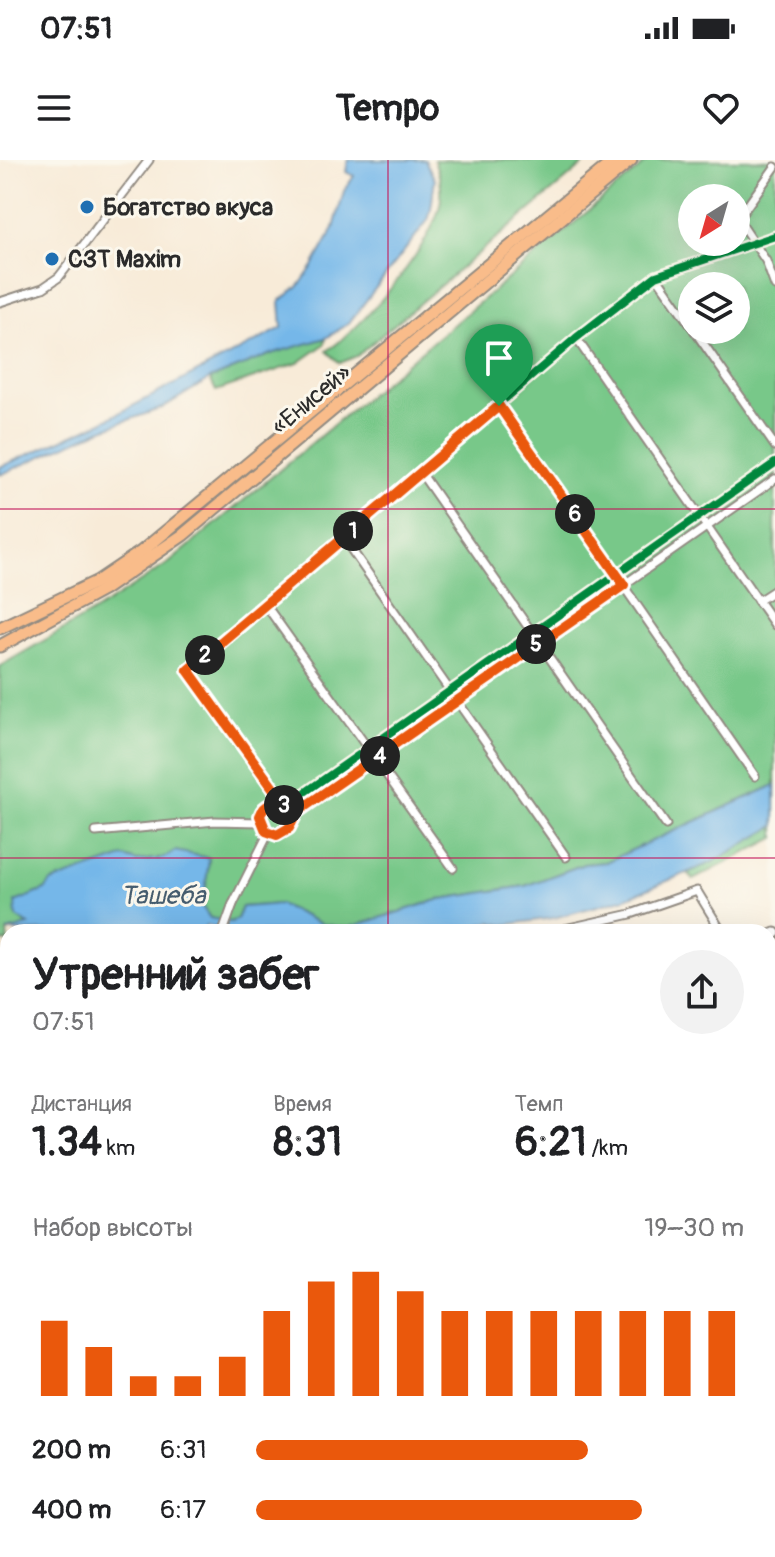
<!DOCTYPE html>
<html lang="ru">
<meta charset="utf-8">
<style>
:root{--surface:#fff;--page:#f2f2f2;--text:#202124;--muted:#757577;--accent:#ea580c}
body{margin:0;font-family:Pangolin,sans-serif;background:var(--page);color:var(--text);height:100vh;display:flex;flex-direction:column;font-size:30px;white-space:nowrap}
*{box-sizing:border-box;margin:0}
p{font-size:26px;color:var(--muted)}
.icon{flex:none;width:44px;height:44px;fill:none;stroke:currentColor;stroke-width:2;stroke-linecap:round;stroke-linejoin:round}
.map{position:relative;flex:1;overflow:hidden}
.sheet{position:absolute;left:0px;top:764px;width:776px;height:634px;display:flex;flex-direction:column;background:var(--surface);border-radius:24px 24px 0 0;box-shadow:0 8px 32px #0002}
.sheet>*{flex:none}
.needle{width:52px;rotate:217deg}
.fabs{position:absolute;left:678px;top:24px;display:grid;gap:16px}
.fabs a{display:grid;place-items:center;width:72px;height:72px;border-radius:50%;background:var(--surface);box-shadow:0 8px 32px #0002;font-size:40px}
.pin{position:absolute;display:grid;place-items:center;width:68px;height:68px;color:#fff;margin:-82px -34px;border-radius:50% 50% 50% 0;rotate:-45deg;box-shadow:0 0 8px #0007}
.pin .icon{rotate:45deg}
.km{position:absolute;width:40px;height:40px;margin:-20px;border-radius:50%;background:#222;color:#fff;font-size:22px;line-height:40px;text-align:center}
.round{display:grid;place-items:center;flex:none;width:84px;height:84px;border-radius:42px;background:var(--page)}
.head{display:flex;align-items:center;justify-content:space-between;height:136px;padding:0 32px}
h1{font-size:44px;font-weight:700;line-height:60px}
.stats{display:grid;grid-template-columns:repeat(3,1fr);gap:12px;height:136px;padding:8px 32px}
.stats div{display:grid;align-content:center}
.stats b{font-size:40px;font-weight:700}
.stats small{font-size:22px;font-weight:400}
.stats p{font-size:22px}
.chart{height:224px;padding:16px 32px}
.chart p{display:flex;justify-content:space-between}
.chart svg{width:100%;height:144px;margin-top:8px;stroke:var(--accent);stroke-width:6}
ul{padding:0 32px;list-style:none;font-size:26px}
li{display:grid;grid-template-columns:128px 96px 1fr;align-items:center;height:60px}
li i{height:20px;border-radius:10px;background:var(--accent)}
.status{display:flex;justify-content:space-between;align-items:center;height:56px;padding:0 40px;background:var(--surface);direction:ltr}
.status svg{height:22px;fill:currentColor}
header{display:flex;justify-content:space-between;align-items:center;height:104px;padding:0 32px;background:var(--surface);font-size:36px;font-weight:700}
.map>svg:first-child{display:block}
.green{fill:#78c889;stroke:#527a5a;stroke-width:2;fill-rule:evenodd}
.water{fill:#74b7e9;stroke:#50718a;stroke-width:2}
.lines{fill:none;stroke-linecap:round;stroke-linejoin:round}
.taxiway{stroke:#928b82;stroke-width:18}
.minor-casing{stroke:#928b82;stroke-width:11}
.tertiary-casing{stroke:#928b82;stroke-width:13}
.secondary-casing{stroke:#928b82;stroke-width:14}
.trunk-casing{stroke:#928b82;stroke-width:15}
.minor{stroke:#fff;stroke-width:7}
.tertiary{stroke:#fff;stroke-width:9}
.secondary{stroke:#fde4d0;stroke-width:10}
.trunk{stroke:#f9bc8a;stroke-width:11}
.cycleway-casing{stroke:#fbf7ec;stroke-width:13}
.cycleway{stroke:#00873e;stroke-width:8}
.route-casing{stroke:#fff;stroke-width:16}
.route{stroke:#ea580c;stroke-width:10}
.grid{fill:none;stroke:#c2185b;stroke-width:2;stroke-opacity:0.55}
.poi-dot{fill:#1f6fb2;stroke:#fbf7ec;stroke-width:3}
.labels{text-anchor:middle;stroke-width:6;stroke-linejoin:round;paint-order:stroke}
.poi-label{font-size:24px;font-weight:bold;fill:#2b2b2b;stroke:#fbf7ec;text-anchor:start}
.street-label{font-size:24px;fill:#2b2b2b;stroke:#fbf7ec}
.water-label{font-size:26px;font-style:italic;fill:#455c6e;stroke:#fbf7ec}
</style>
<div class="status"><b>07:51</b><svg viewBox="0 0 49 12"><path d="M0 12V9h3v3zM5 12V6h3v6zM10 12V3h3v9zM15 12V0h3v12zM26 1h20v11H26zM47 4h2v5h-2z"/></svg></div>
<header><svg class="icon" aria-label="menu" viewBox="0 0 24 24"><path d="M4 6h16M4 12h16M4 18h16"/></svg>Tempo<svg class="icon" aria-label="heart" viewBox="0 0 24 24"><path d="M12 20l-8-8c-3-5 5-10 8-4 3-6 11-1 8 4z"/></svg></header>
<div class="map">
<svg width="775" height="1397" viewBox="0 0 775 1397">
<rect width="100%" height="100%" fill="#fbf7ec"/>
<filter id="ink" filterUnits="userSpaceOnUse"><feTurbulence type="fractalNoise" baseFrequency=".0125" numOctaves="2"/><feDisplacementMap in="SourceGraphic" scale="16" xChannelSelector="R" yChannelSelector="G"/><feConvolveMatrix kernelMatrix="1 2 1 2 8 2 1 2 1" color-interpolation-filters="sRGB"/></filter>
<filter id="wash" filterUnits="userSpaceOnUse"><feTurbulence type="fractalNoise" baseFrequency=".006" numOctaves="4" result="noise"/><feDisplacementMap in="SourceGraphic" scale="32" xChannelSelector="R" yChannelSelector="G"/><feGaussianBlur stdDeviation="1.8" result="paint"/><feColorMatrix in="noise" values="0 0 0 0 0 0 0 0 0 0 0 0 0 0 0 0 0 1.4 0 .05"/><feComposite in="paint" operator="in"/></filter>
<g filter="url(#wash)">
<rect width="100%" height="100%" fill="#f8ebd8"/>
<!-- green -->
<g class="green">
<path d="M434 0H589L357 196 340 203 327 191C364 166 427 91 439 49 444 31 440 16 434 0Z"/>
<path d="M649 0H775V625L606 702 584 704 525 726 441 739 347 768 321 764 279 744 242 747 237 759 231 762 210 758 199 742 205 733 209 698 175 691 164 698 137 701 123 697 52 722 45 730 15 742 23 762 30 765 7 772 8 782H1L0 506 95 451 169 403ZM692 38H736V82H692ZM692 126H736V170H692Z"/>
<polygon points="326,178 325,184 298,203 216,231 210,219 283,189"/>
<polygon points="775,666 775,678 693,720 688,713"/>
<polygon points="775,1233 775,1387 757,1397 597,1397 593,1390 768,1390 768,1237"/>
<polygon points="429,1390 548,1390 552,1397 426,1397"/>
</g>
<!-- water -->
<g class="water">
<path d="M348 0H425L435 20C432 35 433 46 428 60L348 164 326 178 271 194 210 219 162 248 100 270 0 315V307L102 262 282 168 280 141 299 126 313 106 334 68 344 31 354 16 346 12Z"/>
<polygon points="775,625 775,666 713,702 626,738 554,758 503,765 491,762 455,772 230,772 206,765 202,772 7,771 29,765 16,757 15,742 45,730 51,722 123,697 137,701 163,698 175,691 209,698 205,733 199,742 210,758 231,762 237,759 242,747 279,744 321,764 347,768 441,739 525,726 584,704 606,702"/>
</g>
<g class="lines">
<!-- taxiway -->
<g class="taxiway">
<polyline points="768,1089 775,1093"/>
<polyline points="768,1213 775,1209"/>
<polyline points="573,1390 577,1397"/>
<polyline points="285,1397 288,1390"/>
<polyline points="407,1397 409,1390"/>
</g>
</g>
</g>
<g filter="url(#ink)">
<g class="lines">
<defs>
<g id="minor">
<polyline points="775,7 738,59 766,101 775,126"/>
<polyline points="656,116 692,167"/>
<polyline points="0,142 43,128 59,117 149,0"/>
<polyline points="694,170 775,286"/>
<polyline points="576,178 775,465"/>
<polyline points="499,246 755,616"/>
<polyline points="421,313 666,665"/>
<polyline points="344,379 566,697"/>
<polyline points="758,441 775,430"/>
<polyline points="265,444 453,708"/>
<polyline points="286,646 775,303"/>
<polyline points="292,657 775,319"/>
<polyline points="266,671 277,675 291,664 289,650 188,510 576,178 656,116 775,76"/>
<polyline points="96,672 215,661 260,662"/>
<path d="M232 746 266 678C266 664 253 655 270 644L284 645"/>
<polyline points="223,772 233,744"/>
<polyline points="551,772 631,754 697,731 722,772"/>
<polyline points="0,1267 8,1258"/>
<polyline points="84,1397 90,1390"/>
</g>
<g id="tertiary">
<polyline points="768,776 775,773"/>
<polyline points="0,972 8,956"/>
</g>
<g id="secondary">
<polyline points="0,1108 8,1126"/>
<polyline points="125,1390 126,1397"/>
</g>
<g id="trunk">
<polyline points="0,468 98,421 141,392 615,0"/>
<polyline points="0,486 103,430 183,375 631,0"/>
<polyline points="0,1128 8,1138"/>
</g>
</defs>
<!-- minor casing -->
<use href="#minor" class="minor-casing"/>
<!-- tertiary casing -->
<use href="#tertiary" class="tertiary-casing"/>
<!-- secondary casing -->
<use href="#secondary" class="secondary-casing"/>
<!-- trunk casing -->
<use href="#trunk" class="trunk-casing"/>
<!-- minor -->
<use href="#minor" class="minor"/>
<!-- tertiary -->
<use href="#tertiary" class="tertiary"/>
<!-- secondary -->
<use href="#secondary" class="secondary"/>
<!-- trunk -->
<use href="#trunk" class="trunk"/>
<defs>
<g id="cycleway">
<polyline points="286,646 775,303"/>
<polyline points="266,671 277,675 291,664 289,650 188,510 576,178 656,116 775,76"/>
</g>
</defs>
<!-- cycleway casing -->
<use href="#cycleway" class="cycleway-casing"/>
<!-- cycleway -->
<use href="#cycleway" class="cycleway"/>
</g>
</g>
<g class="lines" filter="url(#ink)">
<defs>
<path id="route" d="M499 246 624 425 297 652 289 668 277 675 266 671 260 656C264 644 274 641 286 646L188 510Z"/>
</defs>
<!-- route casing -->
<use href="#route" class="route-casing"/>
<!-- route -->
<use href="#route" class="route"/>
</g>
<!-- grid -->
<path class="grid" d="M388 0V772M0 349H775M0 698H775M0 1048H8M768 1048H775M388 1390V1397"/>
<!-- markers -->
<g class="poi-dot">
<circle cx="87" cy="47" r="8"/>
<circle cx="52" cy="99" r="8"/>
</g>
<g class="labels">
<!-- poi labels -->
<g class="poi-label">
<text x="103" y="55">Богатство вкуса</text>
<text x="68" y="107">СЗТ Maxim</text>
</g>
<!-- street labels -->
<g class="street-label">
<text transform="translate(311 239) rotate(-40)" y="8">«Енисей»</text>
</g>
<!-- water labels -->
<g class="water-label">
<text x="163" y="744">Ташеба</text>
</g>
</g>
</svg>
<div class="fabs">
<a><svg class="needle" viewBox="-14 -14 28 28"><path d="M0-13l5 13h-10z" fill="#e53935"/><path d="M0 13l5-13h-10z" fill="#757577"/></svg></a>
<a><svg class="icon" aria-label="layers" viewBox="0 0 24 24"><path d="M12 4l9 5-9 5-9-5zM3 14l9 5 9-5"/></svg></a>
</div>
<div class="pin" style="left:499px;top:246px;background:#1e9e55"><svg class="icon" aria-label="arrive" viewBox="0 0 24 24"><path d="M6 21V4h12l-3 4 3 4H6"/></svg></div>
<b class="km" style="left:353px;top:371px">1</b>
<b class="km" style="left:205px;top:495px">2</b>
<b class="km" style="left:284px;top:645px">3</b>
<b class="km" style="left:380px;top:596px">4</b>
<b class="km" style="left:536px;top:484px">5</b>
<b class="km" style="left:575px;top:354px">6</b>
<section class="sheet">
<div class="head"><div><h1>Утренний забег</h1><p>07:51</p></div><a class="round"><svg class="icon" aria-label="share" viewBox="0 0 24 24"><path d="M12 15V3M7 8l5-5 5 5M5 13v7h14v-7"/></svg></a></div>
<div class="stats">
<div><p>Дистанция</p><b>1.34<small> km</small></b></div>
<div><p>Время</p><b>8:31</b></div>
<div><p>Темп</p><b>6:21<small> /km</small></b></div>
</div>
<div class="chart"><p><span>Набор высоты</span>19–30 m</p>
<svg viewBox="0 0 160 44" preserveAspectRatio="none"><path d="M5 44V21M15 44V29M25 44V38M35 44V38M45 44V32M55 44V18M65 44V9M75 44V6M85 44V12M95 44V18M105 44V18M115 44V18M125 44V18M135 44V18M145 44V18M155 44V18"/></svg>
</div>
<ul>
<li><b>200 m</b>6:31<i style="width:68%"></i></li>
<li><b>400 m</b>6:17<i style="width:79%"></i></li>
</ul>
</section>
</div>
